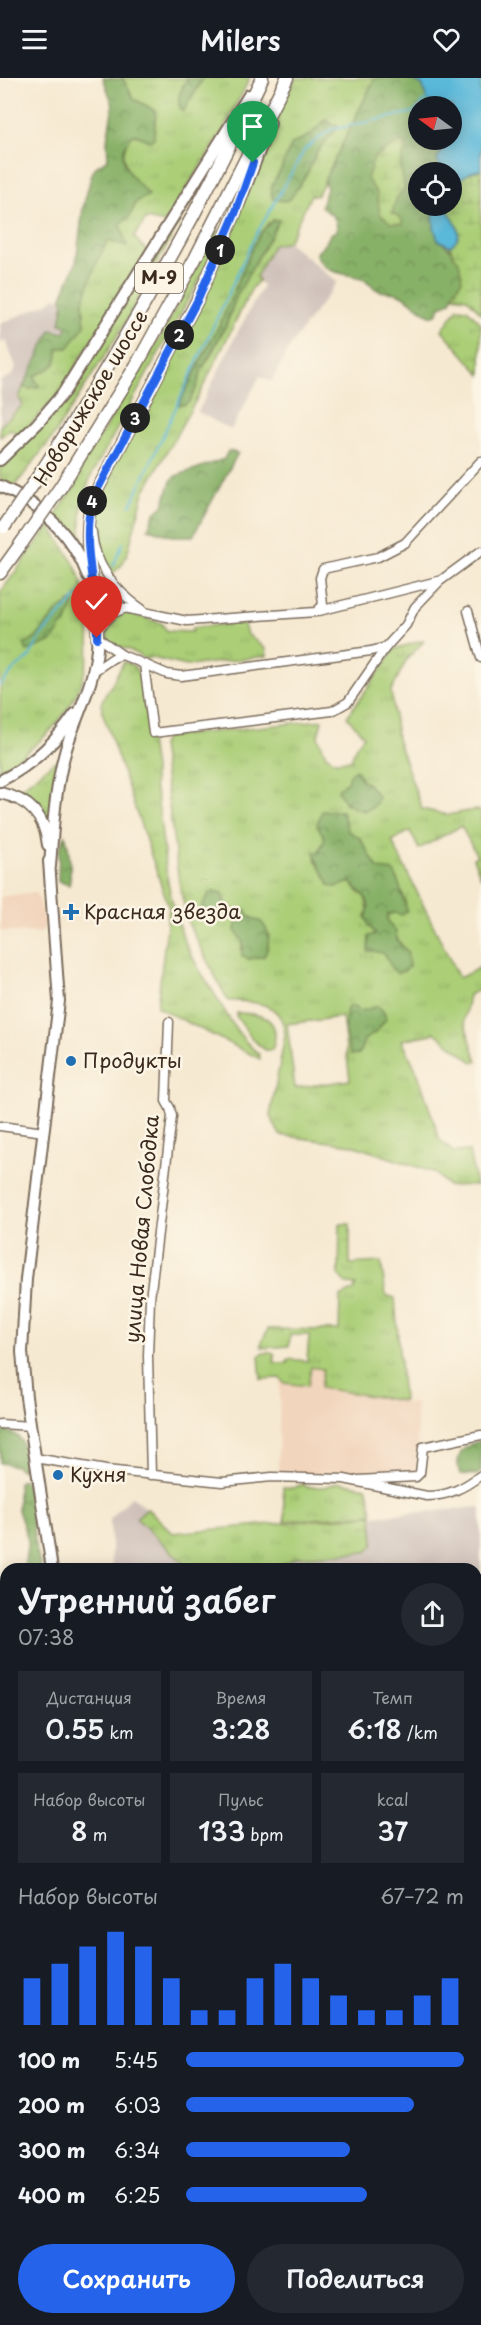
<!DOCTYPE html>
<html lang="ru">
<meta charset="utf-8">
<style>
:root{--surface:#171b24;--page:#242831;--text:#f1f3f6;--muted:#9ea1a6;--accent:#2563eb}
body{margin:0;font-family:"Playpen Sans",sans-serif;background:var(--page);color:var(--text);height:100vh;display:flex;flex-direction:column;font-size:22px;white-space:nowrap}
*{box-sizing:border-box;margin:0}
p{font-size:20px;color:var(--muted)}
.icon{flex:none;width:33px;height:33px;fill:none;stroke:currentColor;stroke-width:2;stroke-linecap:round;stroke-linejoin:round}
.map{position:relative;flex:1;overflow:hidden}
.details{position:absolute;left:0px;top:1485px;width:482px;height:762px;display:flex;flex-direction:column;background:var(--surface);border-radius:18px 18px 0 0;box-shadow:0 3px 15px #0003}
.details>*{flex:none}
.needle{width:39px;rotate:285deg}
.buttons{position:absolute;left:408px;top:18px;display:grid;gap:12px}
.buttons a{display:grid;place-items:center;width:54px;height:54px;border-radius:50%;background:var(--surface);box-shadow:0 3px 15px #0003;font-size:30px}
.pin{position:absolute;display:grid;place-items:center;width:51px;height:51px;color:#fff;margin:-62px -26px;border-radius:50% 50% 50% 0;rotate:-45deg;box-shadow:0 0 6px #0007}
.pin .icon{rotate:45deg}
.km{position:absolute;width:30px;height:30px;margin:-15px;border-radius:50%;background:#222;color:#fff;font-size:16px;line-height:30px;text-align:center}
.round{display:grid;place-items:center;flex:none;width:63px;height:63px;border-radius:32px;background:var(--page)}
.headline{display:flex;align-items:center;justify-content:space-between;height:102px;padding:0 18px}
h1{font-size:33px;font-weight:600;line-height:45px}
.stats{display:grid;grid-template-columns:repeat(3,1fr);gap:9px;height:102px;padding:6px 18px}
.stats div{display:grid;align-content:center;border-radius:0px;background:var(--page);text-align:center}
.stats b{font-size:26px;font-weight:600}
.stats small{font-size:16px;font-weight:400}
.stats p{font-size:16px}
.chart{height:168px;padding:12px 18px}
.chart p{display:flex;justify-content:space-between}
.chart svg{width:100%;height:108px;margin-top:6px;stroke:var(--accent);stroke-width:6}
.primary-button{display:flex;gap:12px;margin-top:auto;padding:12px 18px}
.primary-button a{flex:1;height:69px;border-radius:36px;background:var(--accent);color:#fff;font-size:24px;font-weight:600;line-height:69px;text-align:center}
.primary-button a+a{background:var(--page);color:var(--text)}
ul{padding:0 18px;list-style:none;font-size:20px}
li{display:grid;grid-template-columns:96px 72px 1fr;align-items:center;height:45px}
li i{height:15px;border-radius:8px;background:var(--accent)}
header{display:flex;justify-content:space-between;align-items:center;height:78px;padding:0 18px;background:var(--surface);font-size:27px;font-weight:600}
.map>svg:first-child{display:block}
.built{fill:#f2d5bd}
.industrial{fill:#cfc1ba}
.grass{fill:url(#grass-tufts);stroke:#737c4a;stroke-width:1.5;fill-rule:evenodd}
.forest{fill:url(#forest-crowns);stroke:#626e43;stroke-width:1.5}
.wetland{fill:url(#wetland-marsh);stroke:#737c4a;stroke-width:1.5}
.water{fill:#5ab8d9;stroke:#4a717c;stroke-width:1.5}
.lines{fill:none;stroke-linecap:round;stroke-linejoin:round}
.stream{stroke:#5ab8d9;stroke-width:2}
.minor-casing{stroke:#7c6d5d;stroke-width:11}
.major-casing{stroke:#7c6d5d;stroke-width:14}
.highway-casing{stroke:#7c6d5d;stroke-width:15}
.minor{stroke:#fff;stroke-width:8}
.major{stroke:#fff;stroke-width:10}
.highway{stroke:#fff;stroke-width:12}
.rail-casing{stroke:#3b2a1e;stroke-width:4.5}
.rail{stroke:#fcf5e5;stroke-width:2;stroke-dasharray:7;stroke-linecap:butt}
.highway-bridge-casing{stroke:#7c6d5d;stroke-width:15;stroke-linecap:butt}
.highway-bridge{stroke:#fff;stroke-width:12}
.route-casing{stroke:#fff;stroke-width:12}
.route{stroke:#2563eb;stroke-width:8}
.poi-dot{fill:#1f6fb2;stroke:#fcf5e5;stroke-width:2}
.labels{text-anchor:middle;stroke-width:5;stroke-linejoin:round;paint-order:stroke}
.shield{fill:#fcf5e5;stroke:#75675a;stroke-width:1.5}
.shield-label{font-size:18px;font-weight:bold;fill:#3b2a1e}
.street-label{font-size:20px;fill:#3b2a1e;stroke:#fcf5e5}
.poi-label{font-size:20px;fill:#3b2a1e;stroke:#fcf5e5;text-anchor:start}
</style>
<header><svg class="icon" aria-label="menu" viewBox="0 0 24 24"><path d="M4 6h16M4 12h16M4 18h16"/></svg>Milers<svg class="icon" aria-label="heart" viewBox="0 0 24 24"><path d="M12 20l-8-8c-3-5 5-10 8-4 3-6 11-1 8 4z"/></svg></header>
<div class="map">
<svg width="481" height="2247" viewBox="0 0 481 2247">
<defs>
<pattern id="grass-tufts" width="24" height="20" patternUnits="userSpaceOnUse" patternTransform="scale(1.5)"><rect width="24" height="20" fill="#abce77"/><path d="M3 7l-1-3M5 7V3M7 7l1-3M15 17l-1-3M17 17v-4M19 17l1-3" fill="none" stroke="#94b166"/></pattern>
<pattern id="forest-crowns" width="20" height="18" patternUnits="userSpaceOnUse" patternTransform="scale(1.5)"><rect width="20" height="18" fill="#88b168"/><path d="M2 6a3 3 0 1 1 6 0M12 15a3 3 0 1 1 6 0" fill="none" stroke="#709055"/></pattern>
<pattern id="wetland-marsh" width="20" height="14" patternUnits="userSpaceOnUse" patternTransform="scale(1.5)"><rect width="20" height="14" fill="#abce77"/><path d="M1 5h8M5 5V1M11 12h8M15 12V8" fill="none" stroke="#94b166"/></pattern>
</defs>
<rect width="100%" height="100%" fill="#fcf5e5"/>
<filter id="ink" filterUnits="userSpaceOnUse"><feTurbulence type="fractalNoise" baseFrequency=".0167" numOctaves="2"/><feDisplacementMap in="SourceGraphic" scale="12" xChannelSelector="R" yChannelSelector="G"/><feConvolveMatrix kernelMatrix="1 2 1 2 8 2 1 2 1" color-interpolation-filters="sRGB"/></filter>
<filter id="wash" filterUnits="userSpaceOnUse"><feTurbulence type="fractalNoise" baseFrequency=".008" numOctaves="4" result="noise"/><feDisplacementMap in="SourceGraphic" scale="24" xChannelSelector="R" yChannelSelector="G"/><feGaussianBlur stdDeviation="1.35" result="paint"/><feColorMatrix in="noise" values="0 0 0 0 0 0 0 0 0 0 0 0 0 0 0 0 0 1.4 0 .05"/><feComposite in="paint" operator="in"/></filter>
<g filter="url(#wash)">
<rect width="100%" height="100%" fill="#f6e9d1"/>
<!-- built -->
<g class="built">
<polygon points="33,814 37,816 43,835 45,849 41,855 0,853 0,819"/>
<polygon points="311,1289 323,1291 321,1310 416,1326 418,1372 416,1395 285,1397 278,1391 280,1304 308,1308"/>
<polygon points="6,1517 6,1587 0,1587 0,1518"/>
<polygon points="0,1769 6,1815 6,1902 0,1904"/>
</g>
<!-- industrial -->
<g class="industrial">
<polygon points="288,164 337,204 291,267 271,304 260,298 231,352 198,334 236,257 263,208 256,199 258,193 273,167"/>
<polygon points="55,219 64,223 60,246 67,248 65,255 51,252 19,320 22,325 22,328 0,348 0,303 13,297 16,289 6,263 0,265 0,246 50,224"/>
<polygon points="132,1418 173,1455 481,1429 481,1770 476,1769 476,1491 112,1491 110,1441"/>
<polygon points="481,1786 481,2193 476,2187 476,1789"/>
</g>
<!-- grass -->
<g class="grass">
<path d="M121 0H188L182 9 192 20 203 0H250L221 56 165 145 146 141 134 159 147 173 57 318 19 359 11 351 0 359V348L22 328V325L19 320 23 309 30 311 39 308 34 298 57 270 85 247C84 240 82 231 83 224 86 202 102 170 115 153 123 143 134 137 136 123 138 96 109 80 134 56L149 63 134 21Z"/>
<path d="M295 0H375L317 118 311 117 288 164 273 167 256 199 259 202 252 210 200 315 144 414 127 477 121 488 112 496C92 473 93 442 100 414L256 89 275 39ZM278 144 237 217 228 243 210 279 180 322 221 244 252 170 268 145Z"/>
<polygon points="199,107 123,249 52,360 15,408 0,401 0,387 36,352"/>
<path d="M218 147V157L205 191 91 398C79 428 79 445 84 478L55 438 75 408 71 405 162 257Z"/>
<polygon points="458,230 467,231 481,245 481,297 442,252"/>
<path d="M49 448C58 460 67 473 74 486 82 500 84 515 87 530 100 605 61 655 0 692V515Z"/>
<polygon points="125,534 161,545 167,553 192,554 192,550 243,544 247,556 266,571 267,578 187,588 148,579 147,582 130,572 112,567 108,561 106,548 109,542"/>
<path d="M420 563H424L407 581 391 613 397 661 422 731 448 737 474 732 481 733V800L473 780 477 778 461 748 419 771 410 753 392 763 459 900 481 889V910L469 917 464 943 477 983 474 985 434 954 432 956 402 962 418 996 440 1062 453 1074 469 1073 476 1107 448 1108 435 1095 352 1067 280 1057 270 1038 285 958C284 924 255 923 228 923L188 845 179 804 161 667 166 659 322 642 318 659 326 677 334 683 351 682 356 668 364 658 347 639 395 571ZM360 697 362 703 368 706 365 733 344 725 343 706ZM325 760H360L378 791 393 794 406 825 395 835 388 836 387 843C395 853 397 864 407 873L387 877 381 873 377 856 365 839 368 832 365 818 359 815 351 803 336 809 329 807 324 794 315 782ZM221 814 224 823 232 830 210 835 200 832 210 815ZM249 838 261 844 269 857 264 878 249 881 241 871 243 864 240 857ZM355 929 361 933H368L376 954 364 962 359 976 349 971ZM342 939 350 1002 295 1010 287 946Z"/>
<path d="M124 584 134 588 141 599 154 691V710L157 717C164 766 165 820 186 866 194 885 207 903 218 922 230 942 241 962 259 976L260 981 157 929 169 830 102 633V623Z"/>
<polygon points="55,683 58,684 49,745 35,726 16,714"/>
<path d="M237 935C263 935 283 941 272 972H265L253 962 236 938Z"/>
<polygon points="340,1146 350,1146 350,1186 381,1184 386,1217 395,1220 403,1323 320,1310 323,1291 311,1289 308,1308 284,1305 280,1300 261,1301 259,1278 264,1275 274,1275 275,1285 288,1285 288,1281 307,1283 309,1257 290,1257 289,1268 262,1270 261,1266 268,1251 339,1252 340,1219 353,1213 356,1207 346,1206 339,1197"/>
<polygon points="339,1404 366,1409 369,1415 372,1436 285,1443 283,1409 293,1410 303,1406 306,1409 325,1409"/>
<polygon points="147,1430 173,1455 372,1437 374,1466 367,1474 297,1479 273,1491 190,1491 136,1440"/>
<polygon points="0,1632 6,1634 6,1815 0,1769"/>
<rect x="0" y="2058" width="6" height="106"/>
<polygon points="476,2215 481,2220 481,2247 437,2247 424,2241 476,2241"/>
<polygon points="192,2241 268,2241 271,2247 193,2247"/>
<polygon points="313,2241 329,2244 335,2241 401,2241 405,2247 312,2247"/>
</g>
<!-- forest -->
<g class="forest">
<path d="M103 0 123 1 134 21 156 33 154 60 150 63 134 56C110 79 131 99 149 117L136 124 129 140 120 146 127 168 108 163 97 183 83 224 85 247 68 270H58C59 290 50 290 34 298L39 308 30 311 23 309 51 252 65 255 67 248 60 246 64 223 61 221 76 185 83 130 92 95 97 88 108 81 107 62 113 27Z"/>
<path d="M188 0H203L183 34C173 21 182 11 188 0Z"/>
<path d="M375 0H411L423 8 427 22 434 27 418 28V62H440L444 71 437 81 441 94H418V128H433L434 149 438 162C446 166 458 177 461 187 462 191 461 197 463 202L455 212 451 224 440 228 438 235 432 238C420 233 412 222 401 217 394 213 385 215 378 212 372 210 369 203 363 201 345 194 326 198 316 177 320 168 328 166 330 156L337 153C338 138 330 137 321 128L327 110 324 103Z"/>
<path d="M327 42 331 46H337L336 51 317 74 307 96 290 121 284 123 273 121C267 107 277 101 282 89 285 81 288 73 292 66L312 56 322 44Z"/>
<polygon points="273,142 279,142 237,217 225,248 201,293 197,309 189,324 184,327 178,327 221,244 252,170 261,154"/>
<polygon points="228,373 238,375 193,458 172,458 148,451 154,436 163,428 171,403 176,398 224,381"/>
<polygon points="72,523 74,526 65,547 61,548 58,556 52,563 27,573 24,566 35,561 58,532"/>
<path d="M356 691 362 703 368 706 378 718C375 744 341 729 338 711L348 702 350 695Z"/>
<path d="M322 733H342L348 753 360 760 378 791 393 793 397 800 407 832 402 837 395 835 388 836 387 843 396 854 397 862 401 867 407 873 409 888 404 893 397 895C380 883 398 874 368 873L369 858 376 856C356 834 374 839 367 822 364 816 355 810 351 804L336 809 329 807C325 795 316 786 314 774H319L325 760 317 747Z"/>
<path d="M65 757C69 766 72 799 69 807L58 803 59 772Z"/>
<polygon points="210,814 221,814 224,823 232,830 228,840 219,842 210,835 201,842 195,840"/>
<path d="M239 831 246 832 249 838C252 841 259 842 262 845 271 855 270 868 264 878L249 881 242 878 243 864 235 852Z"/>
<path d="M349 927 361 933 378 928 384 934 386 941 376 954 364 962 359 976 351 977C347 966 342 938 349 927Z"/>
<path d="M0 1352C26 1354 27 1374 22 1393L16 1388 0 1385Z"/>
<path d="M481 1363V1393L477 1397 460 1396C453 1378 464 1366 481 1363Z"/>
<polygon points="24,1402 28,1409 35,1465 41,1491 24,1491 28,1462 18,1432 18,1404"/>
</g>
<!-- wetland -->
<g class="wetland">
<polygon points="397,65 407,66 400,88 405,111 397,119 392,135 401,140 403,146 391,145 380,136 377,115 367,101 374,80"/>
<path d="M481 92V235L467 220 454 218 455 212 462 202 459 183 454 178 450 168C469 155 451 142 446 128H452L453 105 471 94Z"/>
</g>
<!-- water -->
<g class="water">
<polygon points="411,0 481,0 481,92 471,94 452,107 452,94 441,94 437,81 444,71 440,62 452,62 452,28 434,28 427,22 423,8"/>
<path d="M433 128H446C451 142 469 155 450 168L438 162 434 149Z"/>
</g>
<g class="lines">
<!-- stream -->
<g class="stream">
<polyline points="420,28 428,20"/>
<polyline points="131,427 253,162 305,71 330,52 414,34 418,30"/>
<polyline points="113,488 123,465"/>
<polyline points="0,607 17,589 28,581 43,555 81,515"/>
</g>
</g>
</g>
<g filter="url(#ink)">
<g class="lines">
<defs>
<g id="minor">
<path d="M92 454C94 486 115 513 142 531"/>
<polyline points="94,514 101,521 115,528 187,543 316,534 323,527 320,500 323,491 378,479 405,465 481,383"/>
<polyline points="319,533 438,503"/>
<polyline points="468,533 481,580"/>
<polyline points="97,552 114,535 126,530"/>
<polyline points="97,559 122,577 144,586 153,655 332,633 348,624 386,569 406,547 415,529 440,503 481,473"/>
<polyline points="144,586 167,596 181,598 371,573 386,569"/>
<polyline points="94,593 113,580 122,577"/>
<polyline points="0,1048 44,1054"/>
<polyline points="0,1346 31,1348"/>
<path d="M35 1380 106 1392 222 1404 272 1399 344 1401 427 1418C448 1418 464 1410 481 1397"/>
<polyline points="151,1397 148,1278 150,1221 172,1038 170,1030 166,1023 169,944"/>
<polyline points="358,1402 416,1399 420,1395 423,1369 481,1357"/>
<polyline points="476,2205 481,2210"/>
<polyline points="0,2212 6,2213"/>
<polyline points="94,2241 106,2247"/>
</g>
<g id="major">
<polyline points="0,382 37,346 64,314 249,17"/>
<path d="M0 408C39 425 73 457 88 498"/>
<path d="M0 703C30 688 56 664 75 636"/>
<path d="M0 715C28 721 45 737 48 767"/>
<polyline points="49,783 59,923 26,1201 22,1274 26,1319 52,1491"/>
<path d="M50 788C53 749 55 709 66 671 76 637 94 607 97 571 101 521 79 472 92 422L197 223 235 136 270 45"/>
<polyline points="155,2241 156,2247"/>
</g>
<g id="highway">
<path d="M42 393C124 267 198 136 262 0"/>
<polyline points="62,407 136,288 195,181 287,0"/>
<polyline points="0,495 23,463"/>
</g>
</defs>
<!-- minor casing -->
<use href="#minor" class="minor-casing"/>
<!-- major casing -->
<use href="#major" class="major-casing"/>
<!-- highway casing -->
<use href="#highway" class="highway-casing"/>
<!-- minor -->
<use href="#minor" class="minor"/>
<!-- major -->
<use href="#major" class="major"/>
<!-- highway -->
<use href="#highway" class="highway"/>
<defs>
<g id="rail">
<polyline points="0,1622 6,1624"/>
<polyline points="476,1856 481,1860"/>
<polyline points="476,1869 481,1874"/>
<polyline points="476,2027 481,2032"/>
</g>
</defs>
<!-- rail casing -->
<use href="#rail" class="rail-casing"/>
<!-- rail -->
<use href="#rail" class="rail"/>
<defs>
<g id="highway-bridge">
<polyline points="4,449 42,393"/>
<polyline points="23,463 62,407"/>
</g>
</defs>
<!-- highway-bridge casing -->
<use href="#highway-bridge" class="highway-bridge-casing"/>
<!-- highway-bridge -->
<use href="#highway-bridge" class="highway-bridge"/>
</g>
</g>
<g class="lines" filter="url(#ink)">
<defs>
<path id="route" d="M97 560C98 513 80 468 92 422L197 223 235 136 253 85"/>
</defs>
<!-- route casing -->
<use href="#route" class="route-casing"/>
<!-- route -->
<use href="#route" class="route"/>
</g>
<!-- markers -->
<g class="poi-dot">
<path d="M68 825h6v6h6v6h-6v6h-6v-6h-6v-6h6z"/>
<circle cx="71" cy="983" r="6"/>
<circle cx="58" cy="1397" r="6"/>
</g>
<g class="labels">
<!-- shield labels -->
<rect class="shield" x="135" y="185" width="48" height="30" rx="4.5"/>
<g class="shield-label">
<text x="159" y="206">М-9</text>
</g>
<!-- street labels -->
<g class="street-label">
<text transform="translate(91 320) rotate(-59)" y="7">Новорижское шоссе</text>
<text transform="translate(142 1151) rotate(-85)" y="7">улица Новая Слободка</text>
</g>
<!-- poi labels -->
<g class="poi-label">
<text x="84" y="841">Красная звезда</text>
<text x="83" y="990">Продукты</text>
<text x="70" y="1404">Кухня</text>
</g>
</g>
</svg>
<div class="buttons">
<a><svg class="needle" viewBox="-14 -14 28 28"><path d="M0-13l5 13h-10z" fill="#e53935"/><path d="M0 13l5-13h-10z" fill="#9ea1a6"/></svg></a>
<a><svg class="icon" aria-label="locate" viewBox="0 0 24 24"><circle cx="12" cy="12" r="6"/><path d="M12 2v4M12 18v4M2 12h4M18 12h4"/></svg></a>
</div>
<div class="pin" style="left:253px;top:85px;background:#1e9e55"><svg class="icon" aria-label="arrive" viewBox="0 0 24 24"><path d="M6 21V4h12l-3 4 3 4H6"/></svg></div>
<div class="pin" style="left:97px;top:560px;background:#d93025"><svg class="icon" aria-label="check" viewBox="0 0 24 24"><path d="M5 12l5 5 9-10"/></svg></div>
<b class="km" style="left:220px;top:172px">1</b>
<b class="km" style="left:179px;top:257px">2</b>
<b class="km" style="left:135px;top:340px">3</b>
<b class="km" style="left:92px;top:423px">4</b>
<section class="details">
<div class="headline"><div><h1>Утренний забег</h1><p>07:38</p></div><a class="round"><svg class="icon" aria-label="share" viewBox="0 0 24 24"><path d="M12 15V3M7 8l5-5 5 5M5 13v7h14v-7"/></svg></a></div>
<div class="stats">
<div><p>Дистанция</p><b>0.55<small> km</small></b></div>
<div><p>Время</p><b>3:28</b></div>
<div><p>Темп</p><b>6:18<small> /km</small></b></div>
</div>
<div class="stats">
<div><p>Набор высоты</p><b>8<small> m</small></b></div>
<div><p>Пульс</p><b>133<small> bpm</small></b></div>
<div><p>kcal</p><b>37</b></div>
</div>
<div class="chart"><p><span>Набор высоты</span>67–72 m</p>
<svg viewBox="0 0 160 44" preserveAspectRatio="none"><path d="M5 44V25M15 44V19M25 44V12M35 44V6M45 44V12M55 44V25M65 44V38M75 44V38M85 44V25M95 44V19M105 44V25M115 44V32M125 44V38M135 44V38M145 44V32M155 44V25"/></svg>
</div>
<ul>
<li><b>100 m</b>5:45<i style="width:100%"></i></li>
<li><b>200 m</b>6:03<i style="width:82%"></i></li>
<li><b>300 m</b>6:34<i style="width:59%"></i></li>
<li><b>400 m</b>6:25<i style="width:65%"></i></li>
</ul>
<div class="primary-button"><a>Сохранить</a><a>Поделиться</a></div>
</section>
</div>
